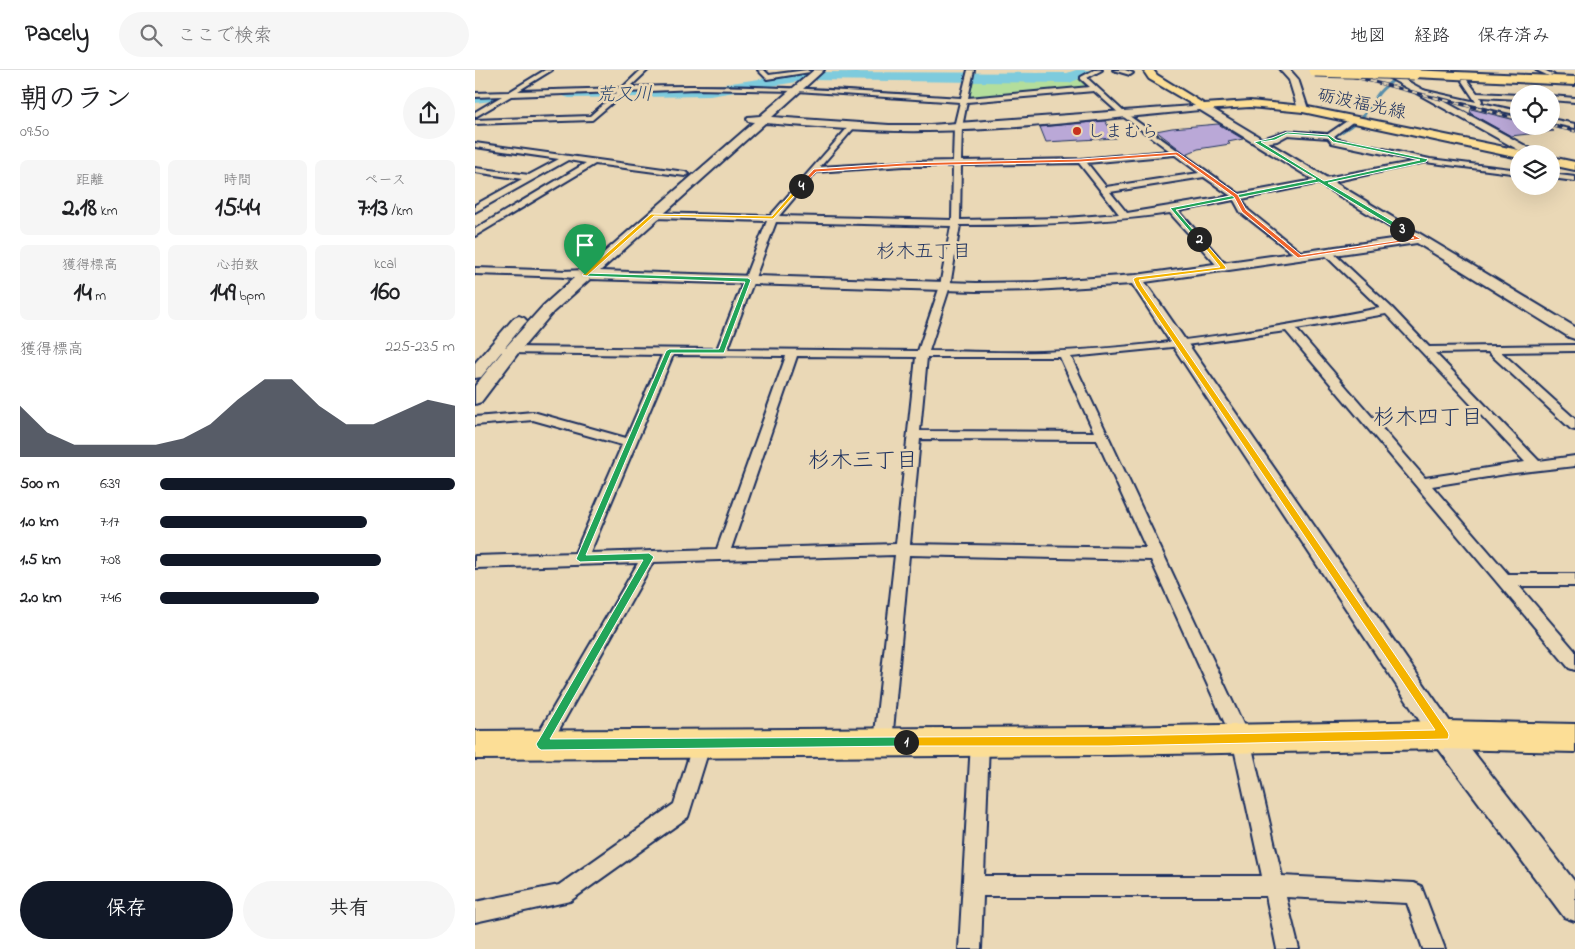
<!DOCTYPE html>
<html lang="ja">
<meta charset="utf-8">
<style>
:root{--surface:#fff;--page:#f6f6f6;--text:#202124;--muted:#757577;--line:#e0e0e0;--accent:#111827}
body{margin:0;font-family:"Indie Flower","Klee One",sans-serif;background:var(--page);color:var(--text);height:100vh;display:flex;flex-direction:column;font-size:19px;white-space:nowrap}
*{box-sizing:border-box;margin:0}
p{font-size:16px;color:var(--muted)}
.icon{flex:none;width:28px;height:28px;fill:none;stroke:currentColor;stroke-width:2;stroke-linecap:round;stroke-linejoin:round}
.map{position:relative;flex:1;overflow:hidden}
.panel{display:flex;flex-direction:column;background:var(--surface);width:475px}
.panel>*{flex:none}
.controls{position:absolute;left:1035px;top:15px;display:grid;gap:10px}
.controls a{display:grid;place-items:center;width:50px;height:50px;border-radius:50%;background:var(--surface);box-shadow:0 5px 20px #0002;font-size:25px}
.pin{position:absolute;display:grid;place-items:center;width:42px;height:42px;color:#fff;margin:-51px -21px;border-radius:50% 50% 50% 0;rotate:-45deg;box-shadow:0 0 5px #0007}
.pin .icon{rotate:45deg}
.km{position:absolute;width:25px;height:25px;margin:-12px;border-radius:50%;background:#222;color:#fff;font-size:14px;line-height:25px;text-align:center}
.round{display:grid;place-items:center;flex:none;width:52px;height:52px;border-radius:26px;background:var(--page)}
.summary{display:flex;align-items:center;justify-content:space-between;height:85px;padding:0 20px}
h1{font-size:28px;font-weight:700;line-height:38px}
.metrics{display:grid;grid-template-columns:repeat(3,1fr);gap:8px;height:85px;padding:5px 20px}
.metrics div{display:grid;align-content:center;border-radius:8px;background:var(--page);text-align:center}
.metrics b{font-size:25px;font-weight:700}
.metrics small{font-size:14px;font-weight:400}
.metrics p{font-size:14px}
.chart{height:140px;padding:10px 20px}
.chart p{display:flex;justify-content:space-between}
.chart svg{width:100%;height:90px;margin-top:5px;fill:var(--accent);opacity:.7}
.button{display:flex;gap:10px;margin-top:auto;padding:10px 20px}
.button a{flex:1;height:58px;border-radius:30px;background:var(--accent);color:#fff;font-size:20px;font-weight:700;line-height:58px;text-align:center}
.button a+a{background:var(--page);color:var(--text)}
ul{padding:0 20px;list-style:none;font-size:16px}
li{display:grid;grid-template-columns:80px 60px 1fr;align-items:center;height:38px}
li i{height:12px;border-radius:6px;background:var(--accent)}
header{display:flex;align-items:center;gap:30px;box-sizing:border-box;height:70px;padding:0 25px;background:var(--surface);border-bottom:1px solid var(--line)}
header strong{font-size:24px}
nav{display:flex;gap:28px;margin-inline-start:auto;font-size:18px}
.search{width:350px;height:45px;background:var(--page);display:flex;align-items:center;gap:12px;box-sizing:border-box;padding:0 18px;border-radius:28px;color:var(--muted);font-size:19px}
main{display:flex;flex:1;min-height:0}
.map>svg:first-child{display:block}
.green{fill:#b3de9c;stroke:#67867d}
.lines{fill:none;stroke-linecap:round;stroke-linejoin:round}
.stream{stroke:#568daa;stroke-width:3}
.river{fill:#7ecbdd;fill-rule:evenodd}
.building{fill:#baa8d7;stroke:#1b2f5e}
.street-casing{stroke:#1b2f5e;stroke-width:4}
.secondary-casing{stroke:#1b2f5e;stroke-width:4}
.primary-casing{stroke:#1b2f5e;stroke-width:4}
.highway-casing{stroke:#1b2f5e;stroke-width:4}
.street{fill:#ead8b6;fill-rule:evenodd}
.secondary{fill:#ead8b6;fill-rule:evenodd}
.primary{fill:#fcde96;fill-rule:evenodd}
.highway{fill:#fcde96;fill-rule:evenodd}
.rail-casing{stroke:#1b2f5e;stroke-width:3}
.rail{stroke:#ead8b6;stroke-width:2;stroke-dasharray:5.5;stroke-linecap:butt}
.highway-bridge-casing{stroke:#1b2f5e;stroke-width:15;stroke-linecap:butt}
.highway-bridge{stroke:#fcde96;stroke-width:13}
.split-1{fill:#22a559;stroke:#fff}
.split-2{fill:#f5b400;stroke:#fff}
.split-3{fill:#22a559;stroke:#fff;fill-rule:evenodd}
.split-4{fill:#f0652b;stroke:#fff}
.split-5{fill:#f5b400;stroke:#fff}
.poi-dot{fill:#c8321e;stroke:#ead8b6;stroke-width:2}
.labels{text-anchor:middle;stroke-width:5;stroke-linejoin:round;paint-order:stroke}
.far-street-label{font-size:18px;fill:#1b2f5e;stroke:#ead8b6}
.far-poi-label{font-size:18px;fill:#1b2f5e;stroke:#ead8b6;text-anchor:start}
.far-water-label{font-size:19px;font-style:italic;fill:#2a4671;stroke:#ead8b6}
.far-neighbourhood-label{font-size:19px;fill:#1b2f5e;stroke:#ead8b6}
.neighbourhood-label{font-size:22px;fill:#1b2f5e;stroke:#ead8b6}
</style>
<header>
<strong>Pacely</strong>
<div class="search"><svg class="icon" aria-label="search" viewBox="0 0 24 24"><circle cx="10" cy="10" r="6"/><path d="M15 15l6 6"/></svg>ここで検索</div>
<nav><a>地図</a><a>経路</a><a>保存済み</a></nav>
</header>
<main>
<section class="panel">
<div class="summary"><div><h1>朝のラン</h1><p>09:50</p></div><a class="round"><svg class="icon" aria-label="share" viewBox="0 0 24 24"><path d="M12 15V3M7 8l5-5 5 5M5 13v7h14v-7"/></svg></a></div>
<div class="metrics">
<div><p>距離</p><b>2.18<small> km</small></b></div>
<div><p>時間</p><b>15:44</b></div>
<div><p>ペース</p><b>7:13<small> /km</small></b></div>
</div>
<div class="metrics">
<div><p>獲得標高</p><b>14<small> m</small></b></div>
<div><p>心拍数</p><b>149<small> bpm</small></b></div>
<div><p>kcal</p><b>160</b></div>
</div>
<div class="chart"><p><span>獲得標高</span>225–235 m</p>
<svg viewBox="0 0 160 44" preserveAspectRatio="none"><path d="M0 44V19L10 32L20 38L30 38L40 38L50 38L60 35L70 28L80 16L90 6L100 6L110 19L120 28L130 28L140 22L150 16L160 19V44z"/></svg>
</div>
<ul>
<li><b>500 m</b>6:39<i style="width:100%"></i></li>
<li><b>1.0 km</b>7:17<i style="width:70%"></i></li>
<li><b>1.5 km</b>7:08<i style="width:75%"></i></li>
<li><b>2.0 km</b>7:46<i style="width:54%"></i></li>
</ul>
<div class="button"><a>保存</a><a>共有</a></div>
</section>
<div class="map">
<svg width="1100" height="879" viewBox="0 0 1100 879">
<rect width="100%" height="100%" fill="#ead8b6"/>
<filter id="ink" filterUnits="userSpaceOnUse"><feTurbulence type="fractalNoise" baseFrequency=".02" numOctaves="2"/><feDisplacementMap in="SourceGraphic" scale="10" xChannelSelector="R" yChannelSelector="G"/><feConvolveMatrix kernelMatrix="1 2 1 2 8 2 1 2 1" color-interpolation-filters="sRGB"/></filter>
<g filter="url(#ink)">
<!-- green -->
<polygon class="green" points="599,5 613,18 491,29 497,6"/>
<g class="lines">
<!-- stream -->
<path class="stream" d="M857 68C867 61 881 54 889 45 901 29 900 23 919 10"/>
<!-- river -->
<g class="river">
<polygon points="601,0 621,0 619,3 594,13 334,10 235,26 94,28 88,26 86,23 88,20 94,18 235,16 334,2 592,3"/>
<polygon points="19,22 25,24 27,27 25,30 0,33 0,23"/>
</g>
</g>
<!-- building -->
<g class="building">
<polygon points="996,39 1044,51 1044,56 1066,56 1079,61 1036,66 995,43"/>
<polygon points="630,51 641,68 571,72 565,57"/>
<polygon points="743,54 768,69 753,72 755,74 723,79 711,84 681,61 697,58"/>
</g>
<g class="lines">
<defs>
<g id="street">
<path d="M70 0H77L43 21 147 18 166 0H173L155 17C266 13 375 21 486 28L493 0H499L493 28 615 17 606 9V7L619 0H627L612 8 650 43 764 124 942 91 857 73 853 68 813 65 802 71 782 74 778 72 812 61 853 64 878 47 882 49 880 50 859 66 862 69 955 89 1044 100V104L950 92 848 114 844 113 767 129 773 140 828 184V188L825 189 766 143 759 130 704 141 752 196 754 198 749 201 746 200 695 143C626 153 555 155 485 155L475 216 454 281C491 281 530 283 567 282 681 278 794 259 905 238L849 184V180H855L917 238 954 277 1100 275V281L1026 282 1100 349V360L1096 359 1013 282 960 283 1064 391 1100 386V396L1031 404 957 416 1033 504H1100V516H1044L1100 581V600L1094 598 811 261 697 277 596 287 775 669 807 806 939 813 946 816 970 879H948L932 833 811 827 824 879H802L791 826H508L506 879H484L496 672 499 666 505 663 511 666 514 672 509 806H787L757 669 676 490 434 485 417 672 414 678 408 681 402 678 399 672 420 485 178 492 72 681 66 684 60 681 57 675 60 669 163 493 0 498V486L100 483 147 375 58 350 0 355V347L58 342 151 368 187 285 29 283 23 280 29 277 242 279 292 151 178 148 174 145 175 143 295 146 376 54H379V58L345 97 429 92 478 91 479 57 485 32 322 21 220 19 150 22 117 50 0 54V50L115 46 142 22 36 26 0 47V42L27 26 0 27V23L34 22ZM619 21 646 45 695 81 606 89 486 91 487 57 492 32ZM700 85 724 103 631 117 612 93ZM604 93 644 144 590 148 485 150 486 95ZM429 96H478L477 150 304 146 341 102ZM729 107 756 126 652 143 635 122ZM301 152 476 156 465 216 443 281 253 279ZM911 244 1050 392 950 408 821 259ZM198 285 311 286 242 479 115 483ZM322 286 441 287 421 474 256 479ZM452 287H585L619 362 445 361ZM445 369 622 370 671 478 435 474Z"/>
<polygon points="283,0 289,0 294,5 332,0 335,2 292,9"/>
<polygon points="638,0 650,0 658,3 655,5"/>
<polygon points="1061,0 1069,0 1079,5 1074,6"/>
<polygon points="988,10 992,10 1002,23 1044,25 1044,29 1005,27 1007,31 1006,33 1044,41 1044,45 940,21 943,19 1001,32 987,11"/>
<polygon points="1076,26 1100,28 1100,32 1076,30"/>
<polygon points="1076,49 1100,54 1100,58 1076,53"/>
<polygon points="0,73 210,102 214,104 210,106 120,94 0,166 0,159 111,93 93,90 0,142 0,135 47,109 0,102 0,98 54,105 84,89 0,77"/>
<polygon points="1076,104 1100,107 1100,111 1076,108"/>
<polygon points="0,198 93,201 98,204 93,207 0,204"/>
<polygon points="227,664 233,667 236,673 213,747 95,831 0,852 0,832 84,815 199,734 218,673 221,667"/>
</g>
<g id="secondary">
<path d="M339 0H349L297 47 414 55H455L731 35 1100 257V269L1094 267 942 173 670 212 978 656 1100 812V851L1089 847 960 674 657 214 560 220 501 221 115 209 78 242 43 283 6 332 0 334V316L31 277 68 236 99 208 88 207 86 204 88 201 109 200 279 52 273 51 272 49 273 47 285 46ZM725 40 931 167 661 205 560 212 501 213 125 201 290 53C344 57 399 62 453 61 544 60 635 48 725 40Z"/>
<polygon points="805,0 815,0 823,9 833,39 832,41 828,42 823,39 814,10"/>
<polygon points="900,0 912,0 1065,84 1051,84"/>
<polygon points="44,246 49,248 52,251 49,254 6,307 0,308 0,293 39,248"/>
</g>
<g id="primary">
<polygon points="668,0 678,0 682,5 729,34 775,31 828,36 1044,80 1050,84 1044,84 1044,88 828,42 775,37 727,40 674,9"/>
<polygon points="1076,87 1100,92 1100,100 1076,95"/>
<polygon points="969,651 1100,654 1100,682 969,679 633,685 0,689 0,661 633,657"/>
</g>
<polygon id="highway" points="935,0 1100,7 1100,15 939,7 935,6 933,3"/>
</defs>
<!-- street casing -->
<use href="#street" class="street-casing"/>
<!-- secondary casing -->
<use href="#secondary" class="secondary-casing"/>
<!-- primary casing -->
<use href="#primary" class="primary-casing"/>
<!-- highway casing -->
<use href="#highway" class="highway-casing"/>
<!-- street -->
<use href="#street" class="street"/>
<!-- secondary -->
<use href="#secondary" class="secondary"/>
<!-- primary -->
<use href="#primary" class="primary"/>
<!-- highway -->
<use href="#highway" class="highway"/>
<defs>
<g id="rail">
<polyline points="852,0 1044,49"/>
<polyline points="1076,56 1100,61"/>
</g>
</defs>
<!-- rail casing -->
<use href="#rail" class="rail-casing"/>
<!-- rail -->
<use href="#rail" class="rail"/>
<defs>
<polyline id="highway-bridge" points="840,0 939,3"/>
</defs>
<!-- highway-bridge casing -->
<use href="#highway-bridge" class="highway-bridge-casing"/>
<!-- highway-bridge -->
<use href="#highway-bridge" class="highway-bridge"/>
</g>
</g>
<!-- split-1 -->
<polygon class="split-1" points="110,203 273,208 276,210 249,283 196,283 111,485 174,483 179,487 75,669 431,667 435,669 437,672 435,676 66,680 63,678 61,674 63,671 168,490 105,492 101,489 191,281 194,279 244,279 270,212 108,206"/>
<!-- split-2 -->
<polygon class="split-2" points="722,168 726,168 751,197 751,199 664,210 667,216 973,662 974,665 973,669 633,676 428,676 426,672 428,669 431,667 633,666 960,660 661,216 658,209 661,207 745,197"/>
<!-- split-3 -->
<path class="split-3" d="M812 62 854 65 861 70 953 89 951 92 853 113 929 158V161H925L844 112 701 140 726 169 722 170 695 138 841 109 779 72 797 68ZM812 64 853 67 858 72 945 90 849 111 786 72 800 70Z"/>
<!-- split-4 -->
<polygon class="split-4" points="702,82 763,125 771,140 826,185 939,168 925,161 927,158 946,169 823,188 767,142 759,127 701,85 606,92 429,96 341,102 327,117 323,116 339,99 429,93 606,89"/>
<!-- split-5 -->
<polygon class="split-5" points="324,115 328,116 298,149 179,146 112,206 107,205 176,144 297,146"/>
<!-- markers -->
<circle class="poi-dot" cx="602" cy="61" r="5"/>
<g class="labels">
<!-- far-street labels -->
<g class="far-street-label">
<text transform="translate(887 33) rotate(12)" y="6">砺波福光線</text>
</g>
<!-- far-poi labels -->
<g class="far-poi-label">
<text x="612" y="67">しまむら</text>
</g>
<!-- far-water labels -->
<g class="far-water-label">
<text transform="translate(149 23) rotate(-1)" y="7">荒又川</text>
</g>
<!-- far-neighbourhood labels -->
<g class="far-neighbourhood-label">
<text x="449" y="187">杉木五丁目</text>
</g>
<!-- neighbourhood labels -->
<g class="neighbourhood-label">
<text x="953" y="354">杉木四丁目</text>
<text x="388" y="397">杉木三丁目</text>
</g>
</g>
</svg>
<div class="controls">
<a><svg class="icon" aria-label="locate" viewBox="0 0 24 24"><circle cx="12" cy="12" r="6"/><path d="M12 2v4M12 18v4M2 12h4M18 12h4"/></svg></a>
<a><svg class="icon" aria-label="layers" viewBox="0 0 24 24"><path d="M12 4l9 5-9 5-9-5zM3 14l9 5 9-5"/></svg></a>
</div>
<div class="pin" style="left:110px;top:205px;background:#1e9e55"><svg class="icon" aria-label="arrive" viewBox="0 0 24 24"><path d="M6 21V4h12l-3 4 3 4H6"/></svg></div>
<b class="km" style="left:431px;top:672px">1</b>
<b class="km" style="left:724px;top:169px">2</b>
<b class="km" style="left:927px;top:159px">3</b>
<b class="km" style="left:326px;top:116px">4</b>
</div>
</main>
